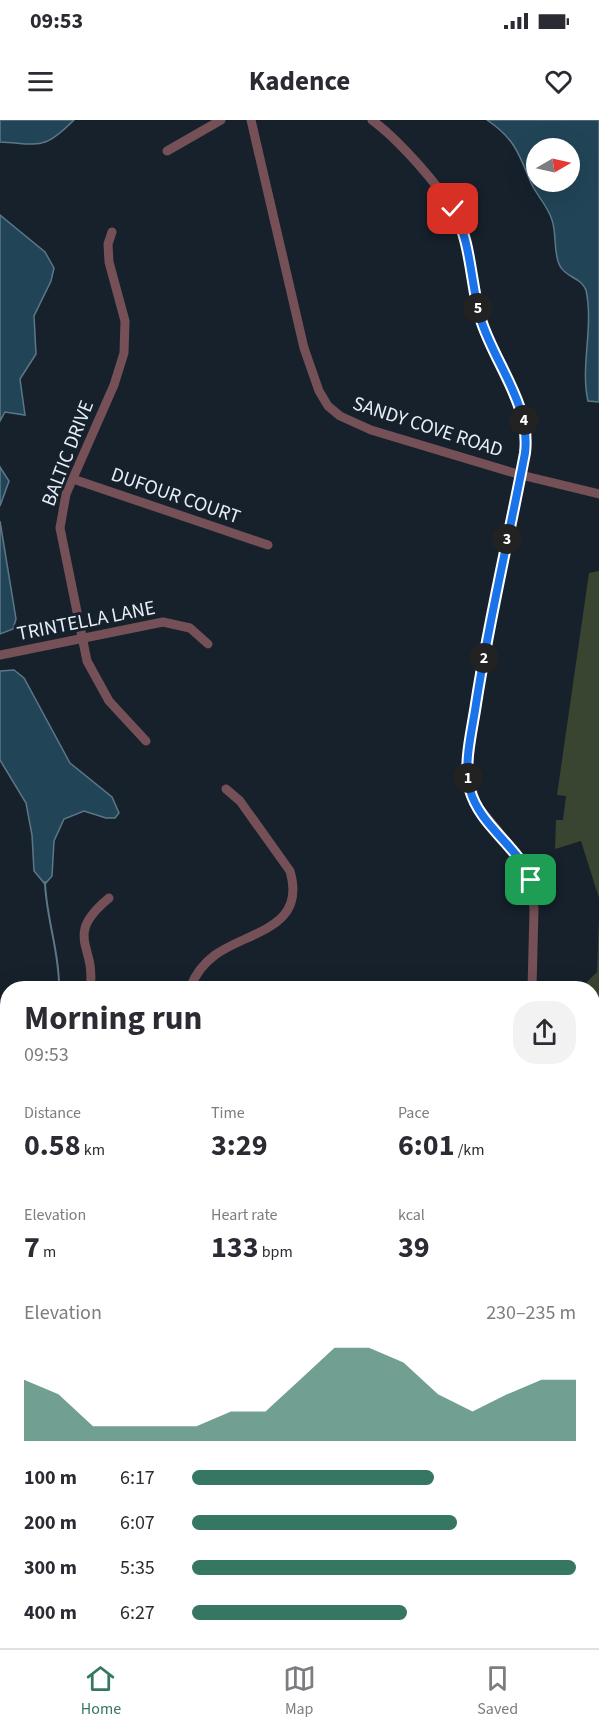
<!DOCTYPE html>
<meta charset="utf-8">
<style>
:root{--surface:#fff;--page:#f2f2f3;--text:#2b2b33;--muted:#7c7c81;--line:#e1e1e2;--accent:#367764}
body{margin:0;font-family:"Source Sans 3",sans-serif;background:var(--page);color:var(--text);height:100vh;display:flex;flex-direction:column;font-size:22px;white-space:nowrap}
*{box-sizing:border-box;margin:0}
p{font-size:20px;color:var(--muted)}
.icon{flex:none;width:33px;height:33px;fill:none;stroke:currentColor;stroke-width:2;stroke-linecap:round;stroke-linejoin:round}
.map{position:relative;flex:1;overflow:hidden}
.sheet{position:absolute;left:0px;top:861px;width:600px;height:668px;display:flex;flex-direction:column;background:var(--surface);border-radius:24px 24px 0 0;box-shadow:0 6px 24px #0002}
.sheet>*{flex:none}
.needle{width:39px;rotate:81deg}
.fabs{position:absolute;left:526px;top:18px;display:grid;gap:12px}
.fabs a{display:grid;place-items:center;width:54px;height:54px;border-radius:50%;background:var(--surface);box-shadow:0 6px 24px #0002;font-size:30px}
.pin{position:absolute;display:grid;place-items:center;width:51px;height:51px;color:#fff;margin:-26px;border-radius:12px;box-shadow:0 3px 9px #0006}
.km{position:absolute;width:30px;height:30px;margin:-15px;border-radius:50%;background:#222;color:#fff;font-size:16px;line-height:30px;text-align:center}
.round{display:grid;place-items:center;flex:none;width:63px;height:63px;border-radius:24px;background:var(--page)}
.head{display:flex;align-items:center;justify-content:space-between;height:102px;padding:0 24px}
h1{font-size:33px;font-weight:700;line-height:45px}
.figures{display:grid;grid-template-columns:repeat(3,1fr);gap:9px;height:102px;padding:6px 24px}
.figures div{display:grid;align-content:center}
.figures b{font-size:30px;font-weight:700}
.figures small{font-size:16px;font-weight:400}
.figures p{font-size:16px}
.chart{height:168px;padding:12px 24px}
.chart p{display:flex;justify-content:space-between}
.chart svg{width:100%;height:108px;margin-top:6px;fill:var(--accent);opacity:.7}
ul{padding:0 24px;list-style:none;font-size:20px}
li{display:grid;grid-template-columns:96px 72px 1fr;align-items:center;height:45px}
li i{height:15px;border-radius:8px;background:var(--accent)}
.status{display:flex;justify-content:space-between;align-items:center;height:42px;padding:0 30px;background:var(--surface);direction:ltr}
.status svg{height:16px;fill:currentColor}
header{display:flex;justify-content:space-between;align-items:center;height:78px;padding:0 24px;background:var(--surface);font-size:27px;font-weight:700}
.menu{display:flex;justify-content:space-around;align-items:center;height:84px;border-top:2px solid var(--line);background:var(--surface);font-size:16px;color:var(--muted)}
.menu a{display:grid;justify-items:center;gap:3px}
.menu .on{color:var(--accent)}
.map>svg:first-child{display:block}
.built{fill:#1d2c3c}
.green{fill:#3a4531}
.water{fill:#214557;stroke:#5c7887;stroke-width:1.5;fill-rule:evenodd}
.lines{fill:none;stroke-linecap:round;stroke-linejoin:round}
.stream{stroke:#5c7887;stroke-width:2}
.street{stroke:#755057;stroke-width:9}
.secondary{stroke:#a56b77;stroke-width:14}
.highway{stroke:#ed91a5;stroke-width:18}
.route-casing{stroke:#fff;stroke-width:12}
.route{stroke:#1a73e8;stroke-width:8}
.labels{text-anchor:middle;stroke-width:6;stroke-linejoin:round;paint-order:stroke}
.street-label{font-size:20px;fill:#e7eef7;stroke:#16212c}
</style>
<div class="status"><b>09:53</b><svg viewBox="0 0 49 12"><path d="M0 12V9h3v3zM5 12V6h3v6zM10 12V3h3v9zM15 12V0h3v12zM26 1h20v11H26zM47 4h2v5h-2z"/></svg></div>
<header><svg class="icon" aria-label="menu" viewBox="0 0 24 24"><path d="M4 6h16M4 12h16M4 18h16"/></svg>Kadence<svg class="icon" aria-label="heart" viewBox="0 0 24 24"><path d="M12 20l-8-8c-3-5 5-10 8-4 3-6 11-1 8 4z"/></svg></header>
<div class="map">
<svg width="599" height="1528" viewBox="0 0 599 1528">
<rect width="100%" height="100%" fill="#16212c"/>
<!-- built -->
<polygon class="built" points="0,1212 7,1212 7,1413 0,1412"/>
<!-- green -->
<g class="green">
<polygon points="599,451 599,778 581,721 555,729 556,700 563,700 566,676 557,675 589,453"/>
<polygon points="599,800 599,926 593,933 592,868 581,868 597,852"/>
</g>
<!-- water -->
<g class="water">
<path d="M0 0H74C43 31 40 24 0 22Z"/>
<path d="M487 0H599V282L588 281C580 246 594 207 586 170 581 157 566 158 560 146 553 134 557 114 552 100 548 86 537 76 531 63 519 34 515 19 487 0ZM537 28H570V62H537Z"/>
<polygon points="0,95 45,132 54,148 51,161 34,196 36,234 20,259 25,295 5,292 0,301"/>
<polygon points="0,347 9,361 0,386"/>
<polygon points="0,401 16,499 13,509 0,514"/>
<polygon points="14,550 24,558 70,643 112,677 119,693 115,698 106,698 84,691 64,699 54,721 52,756 45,764 34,751 32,715 26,683 0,640 0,551"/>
</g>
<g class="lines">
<!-- stream -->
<path class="stream" d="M45 762C46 798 60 834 59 868"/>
<!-- street -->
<g class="street">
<polyline points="251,0 304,228 319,271 328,286 340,296 371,310 521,355 599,374"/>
<path d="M372 0C398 19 437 63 454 91 471 119 470 156 478 188 490 237 531 281 525 333L488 511 467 651 476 684 520 738 531 760 534 789 532 868"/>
<polyline points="167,31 221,0"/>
<polyline points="112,112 108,124 109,142 125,201 124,233 114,265 66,374 60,408 87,541 109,581 146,621"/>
<polyline points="73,359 268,425"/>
<polyline points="0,535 163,502 190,508 208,524"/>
<path d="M90 868C97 825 62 817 109 778"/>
<path d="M190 868C195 855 204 843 215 835 248 811 307 809 290 751L240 681 226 669"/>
<polyline points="0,917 8,900"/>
<polyline points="592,975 599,981"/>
<polyline points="0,1023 5,1028"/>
<polyline points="592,1081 599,1090"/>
<polyline points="592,1160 599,1158"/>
</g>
<!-- secondary -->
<g class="secondary">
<polyline points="592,933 599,926"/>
<polyline points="0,1143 8,1150"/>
<polyline points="0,1289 8,1289"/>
</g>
<!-- highway -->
<g class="highway">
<polyline points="0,1454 8,1455"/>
<polyline points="0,1482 8,1483"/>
<polyline points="152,1521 189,1528"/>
<polyline points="276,1521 302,1528"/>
</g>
</g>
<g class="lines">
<defs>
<path id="route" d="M453 89C472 123 470 163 481 200 495 244 531 285 525 333 509 417 489 500 476 584 472 612 463 642 470 670 480 706 518 726 531 760"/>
</defs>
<!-- route casing -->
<use href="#route" class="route-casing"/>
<!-- route -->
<use href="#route" class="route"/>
</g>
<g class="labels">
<!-- street labels -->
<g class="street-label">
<text transform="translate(428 306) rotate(18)" y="7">SANDY COVE ROAD</text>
<text transform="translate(67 333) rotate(-69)" y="7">BALTIC DRIVE</text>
<text transform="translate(176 375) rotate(19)" y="7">DUFOUR COURT</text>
<text transform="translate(86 500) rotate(-11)" y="7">TRINTELLA LANE</text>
</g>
</g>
</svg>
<div class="fabs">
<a><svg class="needle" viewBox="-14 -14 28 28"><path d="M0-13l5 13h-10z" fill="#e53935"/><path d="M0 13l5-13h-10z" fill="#7c7c81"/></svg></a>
</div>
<div class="pin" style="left:531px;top:760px;background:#1e9e55"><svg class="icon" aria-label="arrive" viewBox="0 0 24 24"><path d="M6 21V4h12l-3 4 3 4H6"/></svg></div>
<div class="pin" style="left:453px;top:89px;background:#d93025"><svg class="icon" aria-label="check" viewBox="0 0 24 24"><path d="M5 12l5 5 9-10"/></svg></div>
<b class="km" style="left:468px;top:658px">1</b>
<b class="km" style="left:484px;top:538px">2</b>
<b class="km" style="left:507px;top:419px">3</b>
<b class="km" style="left:524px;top:300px">4</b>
<b class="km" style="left:478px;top:188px">5</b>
<section class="sheet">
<div class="head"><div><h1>Morning run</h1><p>09:53</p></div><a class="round"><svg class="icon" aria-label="share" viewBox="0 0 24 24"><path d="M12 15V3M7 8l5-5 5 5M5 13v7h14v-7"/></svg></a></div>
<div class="figures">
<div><p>Distance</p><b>0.58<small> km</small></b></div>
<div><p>Time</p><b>3:29</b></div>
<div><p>Pace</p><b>6:01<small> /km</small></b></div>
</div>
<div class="figures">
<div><p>Elevation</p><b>7<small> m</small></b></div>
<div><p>Heart rate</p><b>133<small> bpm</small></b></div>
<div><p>kcal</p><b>39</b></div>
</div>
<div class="chart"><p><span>Elevation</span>230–235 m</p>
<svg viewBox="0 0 160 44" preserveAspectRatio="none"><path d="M0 44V19L10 25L20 38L30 38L40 38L50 38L60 32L70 32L80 19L90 6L100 6L110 12L120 25L130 32L140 25L150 19L160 19V44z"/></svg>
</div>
<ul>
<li><b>100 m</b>6:17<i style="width:63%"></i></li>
<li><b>200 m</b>6:07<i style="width:69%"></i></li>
<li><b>300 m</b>5:35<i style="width:100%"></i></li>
<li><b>400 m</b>6:27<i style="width:56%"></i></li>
</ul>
</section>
</div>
<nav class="menu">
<a class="on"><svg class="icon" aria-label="home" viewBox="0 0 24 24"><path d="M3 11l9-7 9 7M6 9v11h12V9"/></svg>Home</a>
<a><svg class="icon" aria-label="map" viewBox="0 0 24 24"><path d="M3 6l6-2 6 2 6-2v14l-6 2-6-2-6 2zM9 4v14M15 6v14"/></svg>Map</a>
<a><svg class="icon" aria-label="saved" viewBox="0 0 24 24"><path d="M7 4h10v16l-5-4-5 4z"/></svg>Saved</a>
</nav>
